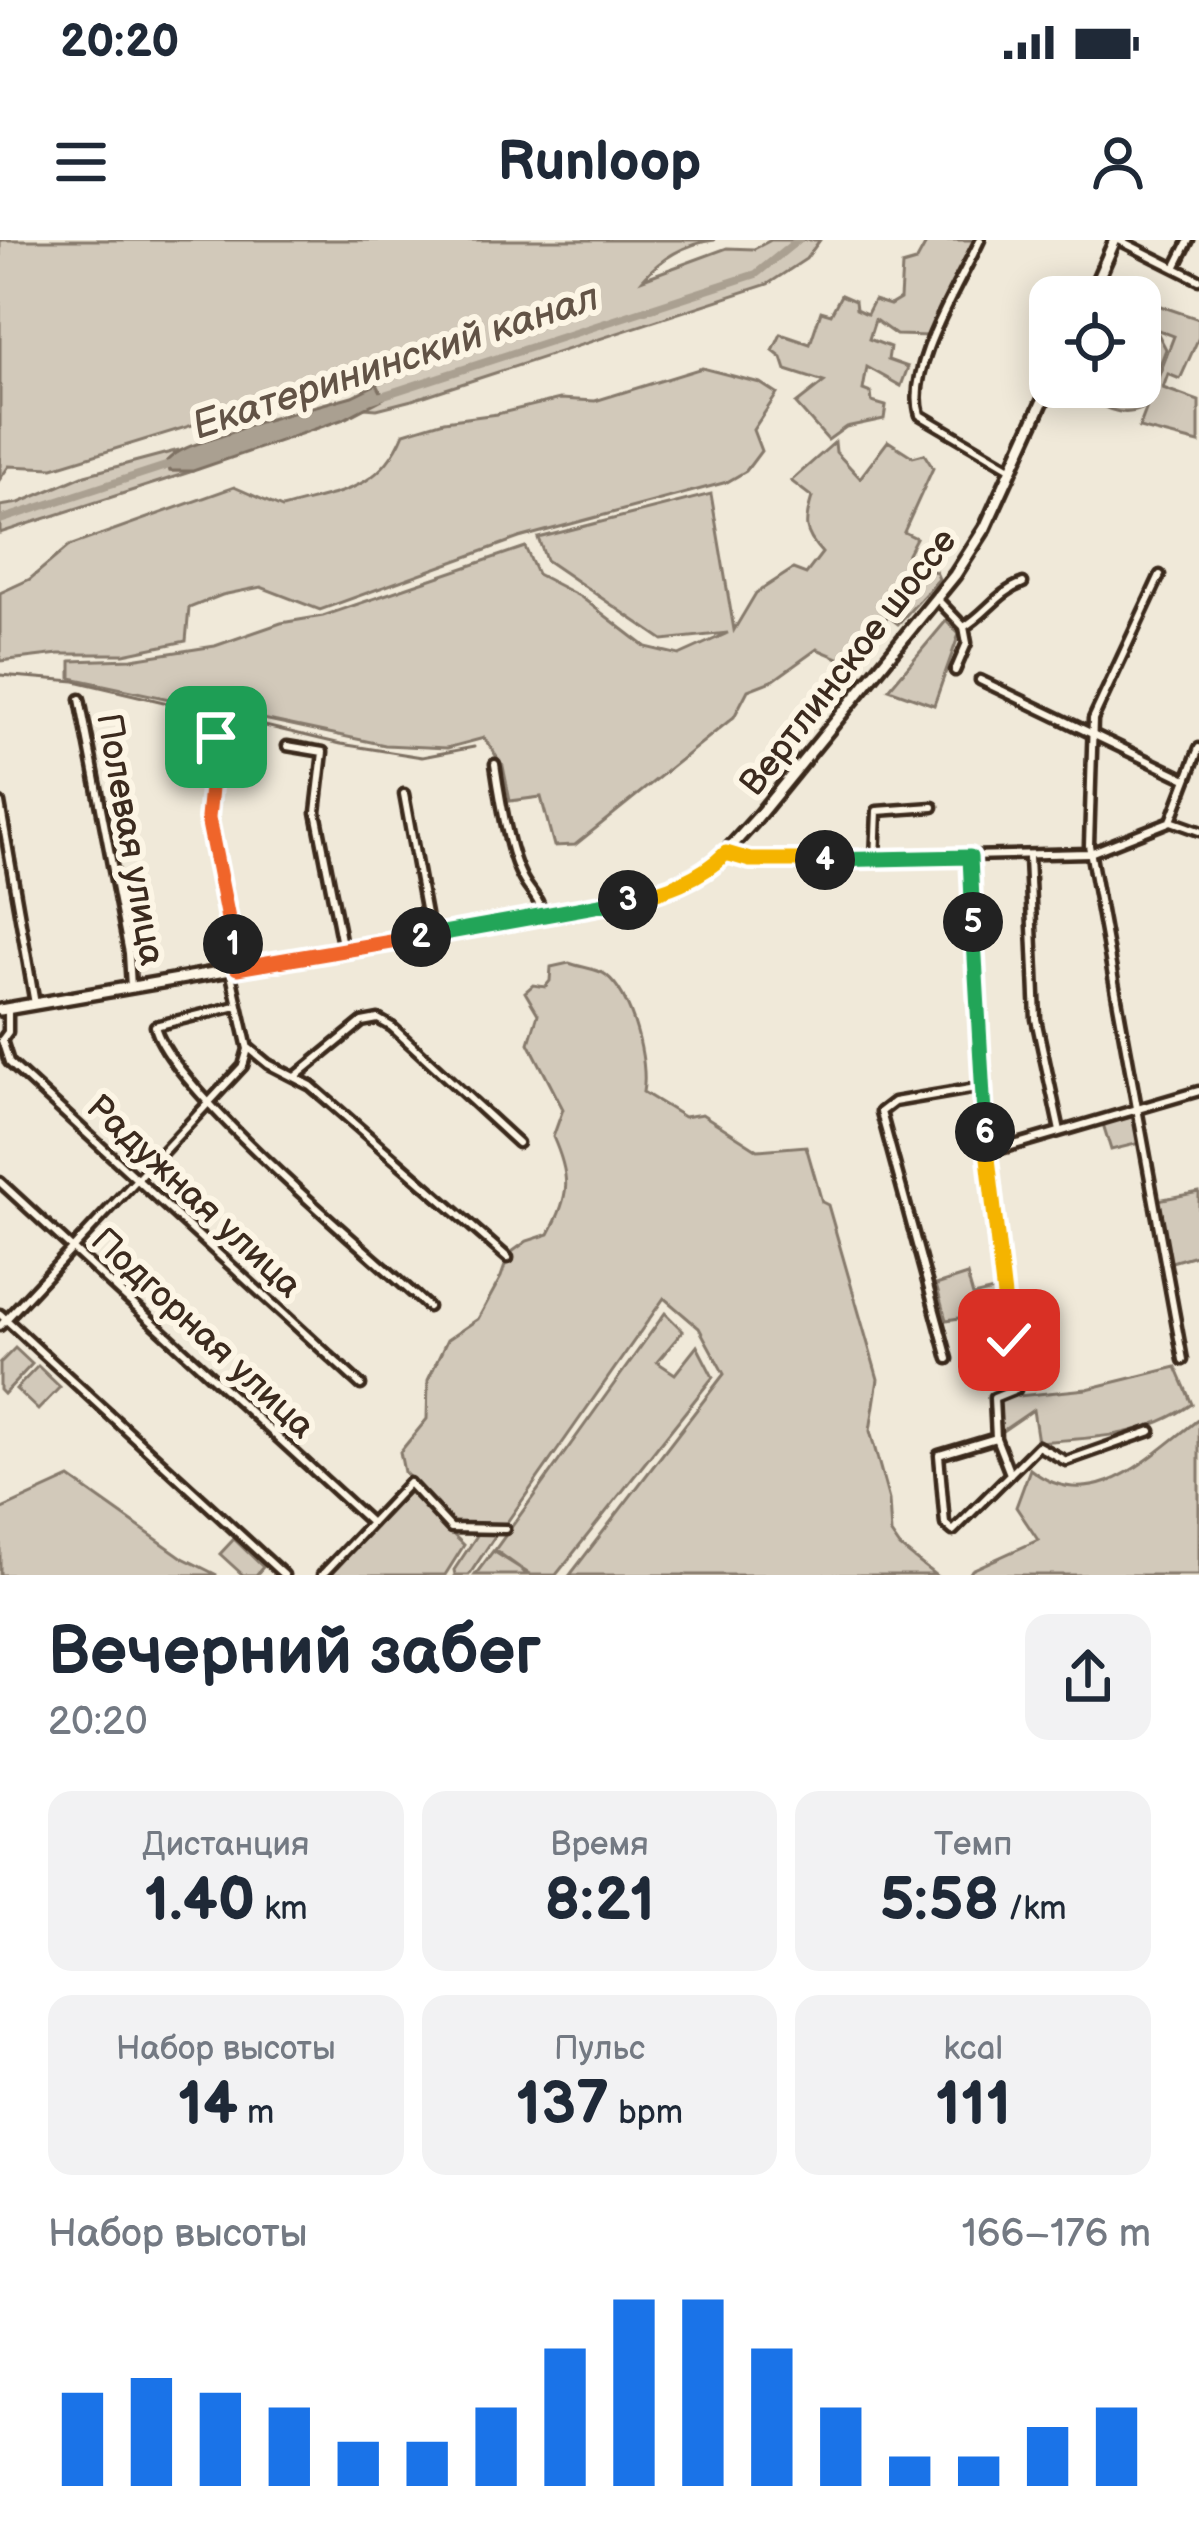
<!DOCTYPE html>
<html lang="ru">
<meta charset="utf-8">
<style>
:root{--surface:#fff;--page:#f2f2f3;--text:#1f2937;--muted:#747a83;--accent:#1a73e8}
body{margin:0;font-family:"Balsamiq Sans",sans-serif;background:var(--page);color:var(--text);height:100vh;display:flex;flex-direction:column;font-size:45px;white-space:nowrap}
*{box-sizing:border-box;margin:0}
p{font-size:39px;color:var(--muted)}
.icon{flex:none;width:66px;height:66px;fill:none;stroke:currentColor;stroke-width:2;stroke-linecap:round;stroke-linejoin:round}
.map{position:relative;height:1335px;overflow:hidden}
.drawer{display:flex;flex-direction:column;background:var(--surface);flex:1}
.drawer>*{flex:none}
.tools{position:absolute;left:1029px;top:36px;display:grid;gap:24px}
.tools a{display:grid;place-items:center;width:132px;height:132px;border-radius:24px;background:var(--surface);box-shadow:0 6px 30px #0003;font-size:60px}
.pin{position:absolute;display:grid;place-items:center;width:102px;height:102px;color:#fff;margin:-51px;border-radius:24px;box-shadow:0 6px 18px #0006}
.km{position:absolute;width:60px;height:60px;margin:-30px;border-radius:50%;background:#222;color:#fff;font-size:33px;line-height:60px;text-align:center}
.round{display:grid;place-items:center;flex:none;width:126px;height:126px;border-radius:24px;background:var(--page)}
.head{display:flex;align-items:center;justify-content:space-between;height:204px;padding:0 48px}
h1{font-size:66px;font-weight:600;line-height:90px}
.figures{display:grid;grid-template-columns:repeat(3,1fr);gap:18px;height:204px;padding:12px 48px}
.figures div{display:grid;align-content:center;border-radius:24px;background:var(--page);text-align:center}
.figures b{font-size:60px;font-weight:600}
.figures small{font-size:33px;font-weight:400}
.figures p{font-size:33px}
.chart{height:336px;padding:24px 48px}
.chart p{display:flex;justify-content:space-between}
.chart svg{width:100%;height:216px;margin-top:12px;stroke:var(--accent);stroke-width:6}
.status{display:flex;justify-content:space-between;align-items:center;height:84px;padding:0 60px;background:var(--surface);direction:ltr}
.status svg{height:33px;fill:currentColor}
header{display:flex;justify-content:space-between;align-items:center;height:156px;padding:0 48px;background:var(--surface);font-size:54px;font-weight:600}
.map>svg:first-child{display:block}
.green{fill:#d2c9ba;stroke:#867a6c;stroke-width:3}
.water{fill:#aaa091;stroke:#7e7163;stroke-width:3}
.lines{fill:none;stroke-linecap:round;stroke-linejoin:round}
.stream{stroke:#7e7163;stroke-width:3}
.canal{stroke:#aaa091;stroke-width:8}
.minor-casing{stroke:#3b2a1e;stroke-width:15}
.secondary-casing{stroke:#3b2a1e;stroke-width:18}
.minor{stroke:#fcf5e5;stroke-width:6}
.secondary{stroke:#fcf5e5;stroke-width:9}
.split-1-casing{stroke:#fff;stroke-width:24}
.split-2-casing{stroke:#fff;stroke-width:24}
.split-3-casing{stroke:#fff;stroke-width:24}
.split-4-casing{stroke:#fff;stroke-width:24}
.split-5-casing{stroke:#fff;stroke-width:24}
.split-6-casing{stroke:#fff;stroke-width:24}
.split-7-casing{stroke:#fff;stroke-width:24}
.split-1{stroke:#f0652b;stroke-width:15}
.split-2{stroke:#f0652b;stroke-width:15}
.split-3{stroke:#22a559;stroke-width:15}
.split-4{stroke:#f5b400;stroke-width:15}
.split-5{stroke:#22a559;stroke-width:15}
.split-6{stroke:#22a559;stroke-width:15}
.split-7{stroke:#f5b400;stroke-width:15}
.labels{text-anchor:middle;stroke-width:12;stroke-linejoin:round;paint-order:stroke}
.street-label{font-size:36px;fill:#3b2a1e;stroke:#fcf5e5}
.water-label{font-size:39px;font-style:italic;fill:#625346;stroke:#fcf5e5}
</style>
<div class="status"><b>20:20</b><svg viewBox="0 0 49 12"><path d="M0 12V9h3v3zM5 12V6h3v6zM10 12V3h3v9zM15 12V0h3v12zM26 1h20v11H26zM47 4h2v5h-2z"/></svg></div>
<header><svg class="icon" aria-label="menu" viewBox="0 0 24 24"><path d="M4 6h16M4 12h16M4 18h16"/></svg>Runloop<svg class="icon" aria-label="person" viewBox="0 0 24 24"><circle cx="12" cy="8" r="4"/><path d="M4 21q1-7 8-7t8 7"/></svg></header>
<div class="map">
<svg width="1199" height="1335" viewBox="0 0 1199 1335">
<rect width="100%" height="100%" fill="#f0e9d9"/>
<filter id="ink" filterUnits="userSpaceOnUse"><feTurbulence type="fractalNoise" baseFrequency=".00833" numOctaves="2"/><feDisplacementMap in="SourceGraphic" scale="24" xChannelSelector="R" yChannelSelector="G"/><feConvolveMatrix kernelMatrix="1 2 1 2 8 2 1 2 1" color-interpolation-filters="sRGB"/></filter>
<g filter="url(#ink)">
<!-- green -->
<g class="green">
<path d="M0 0H715C686 3 660 19 643 39L727 8 754 9 771 0H820L806 19 768 44 412 160 377 169 364 168 379 152 377 144 404 131 420 115 53 228 9 226 0 239Z"/>
<polygon points="928,0 975,0 930,96 896,95 875,80 869,99 890,107 888,120 908,127 901,146 867,127 863,150 871,153 872,162 886,166 884,179 846,187 828,200 796,164 824,142 786,130 782,118 773,111 781,94 810,104 821,71 831,74 841,55 855,61 856,69 867,74 874,60 890,65 900,59 902,26 916,22"/>
<polygon points="1140,59 1199,79 1199,97 1180,139 1168,134 1163,148 1199,161 1199,203 1139,188 1174,96 1140,83"/>
<path d="M1140 85 1158 94 1166 109 1144 168C1123 178 1096 170 1090 147H1140Z"/>
<path d="M702 128 760 143 777 154 753 190 761 211 746 231 727 242 519 298 320 370 261 347 222 355 189 368 186 401 124 414H59L0 421V353L30 339 69 306 234 247 282 268C337 252 380 252 404 193L444 181 497 174 560 159 595 161Z"/>
<path d="M888 201 913 217 924 214 933 228 904 292 916 298 904 321 936 332 939 339 898 384 888 376 852 416V424L817 409 774 440 748 450 734 477 575 605 554 606 541 557 510 561 503 526 484 498 447 508 385 505 71 438V421L132 419 215 406 281 383 323 376 525 307 537 334 581 357 646 407 679 415 728 393 663 400 546 320 538 298 711 254 734 390 756 353 793 329 806 334 822 313C803 292 804 284 812 257L791 241 835 202 836 212 860 238Z"/>
<polygon points="179,210 167,221 170,231 193,231 0,293 0,266 19,263 85,235"/>
<polygon points="946,381 959,394 934,465 889,449"/>
<path d="M569 723C579 727 598 729 606 735 632 755 649 823 643 852L684 877 702 874 758 910 806 906 822 962 828 965 878 1139 870 1191 889 1260 891 1294 900 1307 935 1335H570L724 1134 699 1088 664 1058 505 1285 453 1282 404 1232 400 1212 427 1179 428 1140 447 1100 478 1079 501 1037 509 1014 527 1001 549 994C570 955 571 938 553 897L563 869 529 803 538 774 525 752 533 745 545 747 550 741 551 727Z"/>
<polygon points="1133,876 1140,903 1111,910 1103,884"/>
<polygon points="1199,952 1199,1014 1168,1023 1158,960"/>
<polygon points="967,1035 973,1056 997,1050 1000,1072 946,1080 936,1045"/>
<polygon points="665,1073 683,1091 657,1122 675,1134 697,1106 713,1137 556,1335 531,1335 520,1328 527,1335 475,1335 493,1311 520,1328 495,1310"/>
<polygon points="15,1108 32,1124 4,1154 0,1150 0,1123"/>
<polygon points="38,1126 60,1147 38,1170 16,1149"/>
<path d="M1176 1127 1192 1164C1145 1197 1093 1198 1038 1202L1033 1170 1001 1192 999 1158 1087 1149Z"/>
<path d="M1199 1179V1335H969L972 1330 1038 1300 1016 1267 1030 1229C1092 1278 1148 1218 1199 1179Z"/>
<polygon points="70,1238 183,1318 217,1335 0,1335 0,1270"/>
<polygon points="409,1252 464,1305 445,1335 328,1335"/>
<polygon points="480,1291 497,1293 469,1335 455,1335 454,1330"/>
<polygon points="234,1299 263,1327 256,1335 243,1335 220,1314"/>
</g>
<!-- water -->
<path class="water" d="M377 144 384 158 344 179 193 231H170L167 221C183 202 223 200 245 186L352 156Z"/>
<g class="lines">
<!-- stream -->
<polyline class="stream" points="0,435 75,441 341,504 422,517 474,507"/>
<!-- canal -->
<g class="canal">
<polyline points="372,159 756,34 798,0"/>
<polyline points="0,280 175,223"/>
</g>
<defs>
<g id="minor">
<path d="M980 0C960 44 905 129 920 175L1012 229"/>
<polyline points="1119,0 1199,40"/>
<polyline points="1176,26 1189,0"/>
<polyline points="1160,335 1093,479 1089,605 1183,1120"/>
<polyline points="937,359 964,387"/>
<path d="M955 431 967 403 964 387C986 374 998 352 1023 343"/>
<polyline points="980,440 1186,539"/>
<polyline points="80,459 129,713 131,747"/>
<polyline points="216,497 208,578 237,728"/>
<polyline points="287,506 323,512 316,572 343,710"/>
<path d="M495 524C499 551 509 612 521 635 528 651 539 656 543 676"/>
<polyline points="404,554 430,696"/>
<polyline points="0,563 35,764"/>
<polyline points="1171,581 1199,508"/>
<polyline points="1171,581 1199,591"/>
<polyline points="726,613 760,621 1090,613 1171,581"/>
<polyline points="971,617 990,954 1016,1149 994,1158 996,1198 939,1215 945,1284 953,1291 1010,1234 996,1198"/>
<polyline points="1029,617 1036,779 1060,891"/>
<polyline points="875,619 877,571 933,567"/>
<path d="M236 766 155 786C169 847 373 1016 428 1067"/>
<polyline points="2,800 9,822 361,1145"/>
<polyline points="2,800 8,792 8,769"/>
<polyline points="250,809 268,824 311,846 508,1018"/>
<polyline points="296,836 362,782 378,779 392,787 518,903"/>
<polyline points="987,913 1199,851"/>
<polyline points="0,942 371,1283"/>
<polyline points="0,1074 284,1335"/>
<polyline points="0,1086 243,826 248,809 230,730"/>
<polyline points="948,1119 881,872 894,862 982,847"/>
<polyline points="1010,1234 1038,1206 1066,1221 1151,1191"/>
<polyline points="322,1335 409,1243 451,1288 505,1289"/>
</g>
<g id="secondary">
<polyline points="1090,57 1115,0"/>
<polyline points="0,770 594,667 668,649 716,623 756,579 955,335 985,288 1050,145"/>
</g>
</defs>
<!-- minor casing -->
<use href="#minor" class="minor-casing"/>
<!-- secondary casing -->
<use href="#secondary" class="secondary-casing"/>
<!-- minor -->
<use href="#minor" class="minor"/>
<!-- secondary -->
<use href="#secondary" class="secondary"/>
</g>
</g>
<g class="lines" filter="url(#ink)">
<defs>
<polyline id="split-1" points="216,497 208,578 233,704"/>
<polyline id="split-2" points="233,704 237,728 421,697"/>
<polyline id="split-3" points="421,697 628,660"/>
<path id="split-4" d="M628 660C665 651 699 640 726 613L750 620H825"/>
<polyline id="split-5" points="825,620 970,617 973,682"/>
<polyline id="split-6" points="973,682 985,892"/>
<polyline id="split-7" points="985,892 1009,1100"/>
</defs>
<!-- split-1 casing -->
<use href="#split-1" class="split-1-casing"/>
<!-- split-2 casing -->
<use href="#split-2" class="split-2-casing"/>
<!-- split-3 casing -->
<use href="#split-3" class="split-3-casing"/>
<!-- split-4 casing -->
<use href="#split-4" class="split-4-casing"/>
<!-- split-5 casing -->
<use href="#split-5" class="split-5-casing"/>
<!-- split-6 casing -->
<use href="#split-6" class="split-6-casing"/>
<!-- split-7 casing -->
<use href="#split-7" class="split-7-casing"/>
<!-- split-1 -->
<use href="#split-1" class="split-1"/>
<!-- split-2 -->
<use href="#split-2" class="split-2"/>
<!-- split-3 -->
<use href="#split-3" class="split-3"/>
<!-- split-4 -->
<use href="#split-4" class="split-4"/>
<!-- split-5 -->
<use href="#split-5" class="split-5"/>
<!-- split-6 -->
<use href="#split-6" class="split-6"/>
<!-- split-7 -->
<use href="#split-7" class="split-7"/>
</g>
<g class="labels">
<!-- street labels -->
<g class="street-label">
<text transform="translate(847 421) rotate(-52)" y="13">Вертлинское шоссе</text>
<text transform="translate(132 599) rotate(80)" y="13">Полевая улица</text>
<text transform="translate(195 955) rotate(43)" y="13">Радужная улица</text>
<text transform="translate(204 1092) rotate(43)" y="13">Подгорная улица</text>
</g>
<!-- water labels -->
<g class="water-label">
<text transform="translate(395 120) rotate(-18)" y="14">Екатерининский канал</text>
</g>
</g>
</svg>
<div class="tools">
<a><svg class="icon" aria-label="locate" viewBox="0 0 24 24"><circle cx="12" cy="12" r="6"/><path d="M12 2v4M12 18v4M2 12h4M18 12h4"/></svg></a>
</div>
<div class="pin" style="left:216px;top:497px;background:#1e9e55"><svg class="icon" aria-label="arrive" viewBox="0 0 24 24"><path d="M6 21V4h12l-3 4 3 4H6"/></svg></div>
<div class="pin" style="left:1009px;top:1100px;background:#d93025"><svg class="icon" aria-label="check" viewBox="0 0 24 24"><path d="M5 12l5 5 9-10"/></svg></div>
<b class="km" style="left:233px;top:704px">1</b>
<b class="km" style="left:421px;top:697px">2</b>
<b class="km" style="left:628px;top:660px">3</b>
<b class="km" style="left:825px;top:620px">4</b>
<b class="km" style="left:973px;top:682px">5</b>
<b class="km" style="left:985px;top:892px">6</b>
</div>
<section class="drawer">
<div class="head"><div><h1>Вечерний забег</h1><p>20:20</p></div><a class="round"><svg class="icon" aria-label="share" viewBox="0 0 24 24"><path d="M12 15V3M7 8l5-5 5 5M5 13v7h14v-7"/></svg></a></div>
<div class="figures">
<div><p>Дистанция</p><b>1.40<small> km</small></b></div>
<div><p>Время</p><b>8:21</b></div>
<div><p>Темп</p><b>5:58<small> /km</small></b></div>
</div>
<div class="figures">
<div><p>Набор высоты</p><b>14<small> m</small></b></div>
<div><p>Пульс</p><b>137<small> bpm</small></b></div>
<div><p>kcal</p><b>111</b></div>
</div>
<div class="chart"><p><span>Набор высоты</span>166–176 m</p>
<svg viewBox="0 0 160 44" preserveAspectRatio="none"><path d="M5 44V25M15 44V22M25 44V25M35 44V28M45 44V35M55 44V35M65 44V28M75 44V16M85 44V6M95 44V6M105 44V16M115 44V28M125 44V38M135 44V38M145 44V32M155 44V28"/></svg>
</div>
</section>
